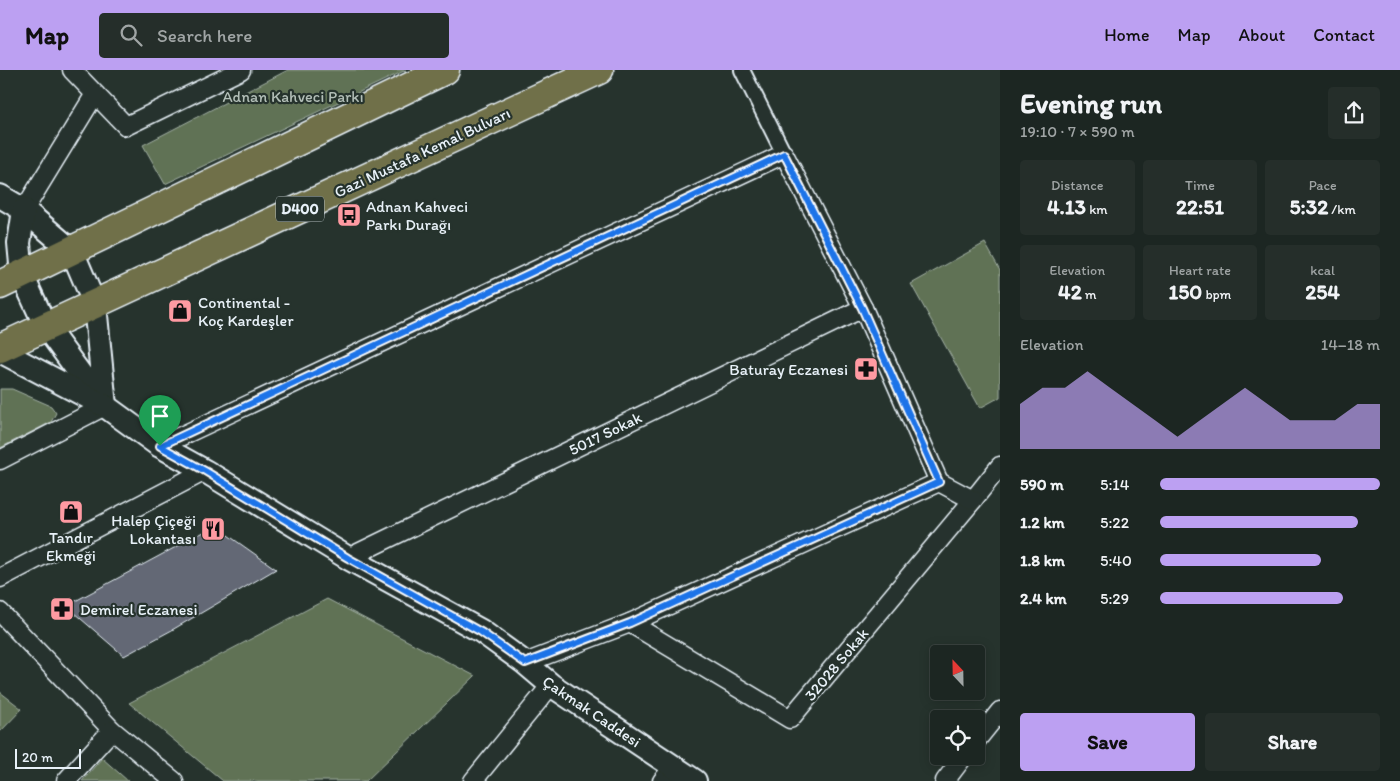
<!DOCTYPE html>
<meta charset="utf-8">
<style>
:root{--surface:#1c2622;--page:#252e2a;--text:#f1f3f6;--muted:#a0a5a5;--line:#3a4340;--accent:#bca0f2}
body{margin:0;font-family:Itim,sans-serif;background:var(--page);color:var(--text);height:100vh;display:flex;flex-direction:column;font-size:19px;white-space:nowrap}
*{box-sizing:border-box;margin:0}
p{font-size:16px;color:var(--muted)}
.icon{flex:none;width:28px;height:28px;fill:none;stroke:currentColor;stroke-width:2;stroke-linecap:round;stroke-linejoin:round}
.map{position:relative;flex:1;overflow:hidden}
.side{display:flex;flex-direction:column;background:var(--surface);width:400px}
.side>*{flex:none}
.needle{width:32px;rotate:338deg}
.tools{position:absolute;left:930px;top:575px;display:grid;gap:10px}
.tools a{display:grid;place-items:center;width:55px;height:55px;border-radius:5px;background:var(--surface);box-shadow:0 2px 12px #0003,0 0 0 1px var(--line);font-size:25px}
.scale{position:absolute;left:15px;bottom:12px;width:66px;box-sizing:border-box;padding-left:5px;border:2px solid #e8f1f8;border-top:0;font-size:14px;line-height:18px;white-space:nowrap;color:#e8f1f8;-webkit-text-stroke:4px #26332d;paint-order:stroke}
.pin{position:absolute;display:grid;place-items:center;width:42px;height:42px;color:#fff;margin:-51px -21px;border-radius:50% 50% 50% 0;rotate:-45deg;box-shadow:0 0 5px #0007}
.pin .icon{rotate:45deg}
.round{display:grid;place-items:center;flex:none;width:52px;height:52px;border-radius:5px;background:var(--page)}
.headline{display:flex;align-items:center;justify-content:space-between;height:85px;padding:0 20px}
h1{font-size:28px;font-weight:700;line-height:38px}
.figures{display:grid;grid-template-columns:repeat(3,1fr);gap:8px;height:85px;padding:5px 20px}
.figures div{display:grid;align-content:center;border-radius:5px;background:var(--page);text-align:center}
.figures b{font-size:21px;font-weight:700}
.figures small{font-size:14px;font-weight:400}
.figures p{font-size:14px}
.chart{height:140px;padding:10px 20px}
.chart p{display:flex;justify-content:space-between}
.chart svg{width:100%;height:90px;margin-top:5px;fill:var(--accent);opacity:.7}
.cta{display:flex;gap:10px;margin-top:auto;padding:10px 20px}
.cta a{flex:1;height:58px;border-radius:5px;background:var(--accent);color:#111;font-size:20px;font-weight:700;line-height:58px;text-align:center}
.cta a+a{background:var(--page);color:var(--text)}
ul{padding:0 20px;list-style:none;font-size:16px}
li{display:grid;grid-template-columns:80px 60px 1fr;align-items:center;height:38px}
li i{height:12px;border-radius:6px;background:var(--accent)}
header{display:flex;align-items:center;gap:30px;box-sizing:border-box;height:70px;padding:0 25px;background:var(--accent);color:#111}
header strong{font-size:24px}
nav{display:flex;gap:28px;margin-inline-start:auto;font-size:18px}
.search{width:350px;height:45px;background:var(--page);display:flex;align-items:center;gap:12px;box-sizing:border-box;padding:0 18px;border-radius:5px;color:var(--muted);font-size:19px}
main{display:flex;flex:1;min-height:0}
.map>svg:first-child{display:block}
.green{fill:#607255;stroke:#a4b2a6}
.building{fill:#636775;stroke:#e8f1f8}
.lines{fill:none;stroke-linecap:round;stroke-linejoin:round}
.pedestrian-casing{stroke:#e8f1f8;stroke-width:18}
.minor-casing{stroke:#e8f1f8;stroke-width:21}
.tertiary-casing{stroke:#e8f1f8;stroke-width:26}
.trunk-casing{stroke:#e8f1f8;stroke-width:31}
.pedestrian{stroke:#26332d;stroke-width:14}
.minor{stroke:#26332d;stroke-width:18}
.tertiary{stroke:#26332d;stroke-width:22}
.trunk{stroke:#70704a;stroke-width:28}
.route-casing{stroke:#fff;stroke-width:10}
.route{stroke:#1a73e8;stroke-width:6}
.labels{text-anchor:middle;stroke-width:4.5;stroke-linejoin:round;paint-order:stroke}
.shield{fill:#26332d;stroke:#aeb8bb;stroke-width:1}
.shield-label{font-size:15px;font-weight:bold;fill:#e8f1f8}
.park-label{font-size:16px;fill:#b2beb7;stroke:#26332d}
.street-label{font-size:16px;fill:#e8f1f8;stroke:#26332d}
.poi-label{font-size:16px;fill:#e8f1f8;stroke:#26332d;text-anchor:start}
</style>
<header>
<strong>Map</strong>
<div class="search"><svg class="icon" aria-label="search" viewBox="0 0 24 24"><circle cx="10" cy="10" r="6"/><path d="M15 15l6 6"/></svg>Search here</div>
<nav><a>Home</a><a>Map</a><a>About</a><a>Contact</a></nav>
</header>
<main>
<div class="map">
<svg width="1000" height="711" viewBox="0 0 1000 711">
<rect width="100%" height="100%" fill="#26332d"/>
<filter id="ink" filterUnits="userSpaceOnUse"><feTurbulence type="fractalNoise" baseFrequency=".02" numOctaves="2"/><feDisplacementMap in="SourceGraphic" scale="10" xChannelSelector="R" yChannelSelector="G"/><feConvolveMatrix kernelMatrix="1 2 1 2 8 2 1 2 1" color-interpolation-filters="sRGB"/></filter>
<g filter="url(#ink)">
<!-- green -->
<g class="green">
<polygon points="288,0 406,0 165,114 143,75"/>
<polygon points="985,173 1000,200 1000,327 980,338 911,214"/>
<polygon points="0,319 12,319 51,336 56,343 51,352 0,378"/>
<polygon points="327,529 475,606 366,711 223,711 129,633"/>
<polygon points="0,622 22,639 0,662"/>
<polygon points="102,688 128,711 82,711"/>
</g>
<!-- building -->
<polygon class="building" points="215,456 276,499 172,560 124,586 66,536"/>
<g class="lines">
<defs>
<polyline id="pedestrian" points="742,0 784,84"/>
<g id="minor">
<polyline points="72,0 126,56 241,0"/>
<polyline points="24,140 95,24"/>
<polyline points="160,376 784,84 863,238 939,412"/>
<polyline points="0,390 105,336"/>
<polyline points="348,488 863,238"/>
<polyline points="0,508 205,401"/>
<polyline points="0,542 112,660 174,711"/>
<polyline points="630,553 790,649 973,430 1000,396"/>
<polyline points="525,593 630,553 939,412 973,430"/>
<polyline points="976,671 1000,641"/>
<polyline points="66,711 112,660"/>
<polyline points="473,711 551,615"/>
<polyline points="662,711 674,696"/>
<polyline points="945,711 964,686"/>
</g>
<g id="tertiary">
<polyline points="0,126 24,140 72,181 95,235 105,336"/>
<polyline points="24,140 19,173 22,205 46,257 101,332"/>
<polyline points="0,281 105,336 160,376 205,401 348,488 481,561 525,593 551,615 695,711"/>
</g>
<g id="trunk">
<polyline points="0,215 445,0"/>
<polyline points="0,278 599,0"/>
</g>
</defs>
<!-- pedestrian casing -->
<use href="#pedestrian" class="pedestrian-casing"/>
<!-- minor casing -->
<use href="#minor" class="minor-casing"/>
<!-- tertiary casing -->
<use href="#tertiary" class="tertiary-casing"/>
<!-- trunk casing -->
<use href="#trunk" class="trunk-casing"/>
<!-- pedestrian -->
<use href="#pedestrian" class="pedestrian"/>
<!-- minor -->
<use href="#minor" class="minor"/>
<!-- tertiary -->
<use href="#tertiary" class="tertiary"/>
<!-- trunk -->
<use href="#trunk" class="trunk"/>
</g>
</g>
<g class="lines" filter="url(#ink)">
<defs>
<polygon id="route" points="784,84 862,238 939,412 630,553 525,593 481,562 348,488 205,401 160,376"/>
</defs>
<!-- route casing -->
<use href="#route" class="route-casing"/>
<!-- route -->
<use href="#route" class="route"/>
</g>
<!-- icons -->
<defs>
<symbol id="bus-square" viewBox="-11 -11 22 22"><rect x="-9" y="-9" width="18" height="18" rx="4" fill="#ff9aa2" stroke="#26332d"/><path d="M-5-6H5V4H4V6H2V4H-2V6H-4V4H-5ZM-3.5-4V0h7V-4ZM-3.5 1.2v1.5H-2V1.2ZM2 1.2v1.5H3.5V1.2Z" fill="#111"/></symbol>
<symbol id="shop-square" viewBox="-11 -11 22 22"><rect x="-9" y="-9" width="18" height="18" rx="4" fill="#ff9aa2" stroke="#26332d"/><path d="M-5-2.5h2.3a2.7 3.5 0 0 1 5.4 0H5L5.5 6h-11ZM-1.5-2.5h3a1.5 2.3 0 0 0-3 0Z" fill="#111"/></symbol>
<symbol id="pharmacy-square" viewBox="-11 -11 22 22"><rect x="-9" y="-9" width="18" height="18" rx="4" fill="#ff9aa2" stroke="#26332d"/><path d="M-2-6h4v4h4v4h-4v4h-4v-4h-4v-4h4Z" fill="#111"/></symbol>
<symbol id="restaurant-square" viewBox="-11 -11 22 22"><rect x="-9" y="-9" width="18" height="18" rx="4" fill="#ff9aa2" stroke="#26332d"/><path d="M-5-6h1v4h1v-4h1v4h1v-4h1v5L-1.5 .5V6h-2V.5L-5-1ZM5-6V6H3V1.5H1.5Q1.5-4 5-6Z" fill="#111"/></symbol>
</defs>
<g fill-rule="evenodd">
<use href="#bus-square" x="335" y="131" width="28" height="28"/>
<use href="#shop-square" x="166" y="227" width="28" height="28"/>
<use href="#pharmacy-square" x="852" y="285" width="28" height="28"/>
<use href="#shop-square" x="57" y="428" width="28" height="28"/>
<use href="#restaurant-square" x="199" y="445" width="28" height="28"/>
<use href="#pharmacy-square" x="48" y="525" width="28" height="28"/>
</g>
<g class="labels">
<!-- shield labels -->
<rect class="shield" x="276" y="126.5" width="48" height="25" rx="4"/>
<g class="shield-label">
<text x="300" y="144">D400</text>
</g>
<!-- park labels -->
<g class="park-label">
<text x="293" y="32">Adnan Kahveci Parkı</text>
</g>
<!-- street labels -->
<g class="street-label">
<text transform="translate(422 82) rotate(-25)" y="6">Gazi Mustafa Kemal Bulvarı</text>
<text transform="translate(605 363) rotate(-26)" y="6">5017 Sokak</text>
<text transform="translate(836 594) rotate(-50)" y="6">32028 Sokak</text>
<text transform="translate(592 641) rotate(34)" y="6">Çakmak Caddesi</text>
</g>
<!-- poi labels -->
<g class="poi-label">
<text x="366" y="142">Adnan Kahveci<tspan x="366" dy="18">Parkı Durağı</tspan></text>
<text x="198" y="238">Continental -<tspan x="198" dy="18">Koç Kardeşler</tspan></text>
<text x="848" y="305" text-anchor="end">Baturay Eczanesi</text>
<text x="196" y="456" text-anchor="end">Halep Çiçeği<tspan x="196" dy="18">Lokantası</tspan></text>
<text x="71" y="473" text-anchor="middle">Tandır<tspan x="71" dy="18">Ekmeği</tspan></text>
<text x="80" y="545">Demirel Eczanesi</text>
</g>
</g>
</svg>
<div class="tools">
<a><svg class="needle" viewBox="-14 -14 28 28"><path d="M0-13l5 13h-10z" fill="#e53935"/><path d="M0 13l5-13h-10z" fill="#a0a5a5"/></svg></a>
<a><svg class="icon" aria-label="locate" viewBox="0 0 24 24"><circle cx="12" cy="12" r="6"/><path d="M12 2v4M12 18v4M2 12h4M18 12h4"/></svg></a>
</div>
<div class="scale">20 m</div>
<div class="pin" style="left:160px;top:376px;background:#1e9e55"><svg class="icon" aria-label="arrive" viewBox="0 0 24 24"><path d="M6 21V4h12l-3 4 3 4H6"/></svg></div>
</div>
<section class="side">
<div class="headline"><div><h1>Evening run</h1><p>19:10 · 7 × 590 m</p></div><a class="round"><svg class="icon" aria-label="share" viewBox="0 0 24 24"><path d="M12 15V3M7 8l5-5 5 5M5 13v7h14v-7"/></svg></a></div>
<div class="figures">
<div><p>Distance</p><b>4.13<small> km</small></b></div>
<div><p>Time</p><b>22:51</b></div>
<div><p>Pace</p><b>5:32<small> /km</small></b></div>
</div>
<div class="figures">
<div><p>Elevation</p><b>42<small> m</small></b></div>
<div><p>Heart rate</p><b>150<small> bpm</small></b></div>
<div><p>kcal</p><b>254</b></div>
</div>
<div class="chart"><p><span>Elevation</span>14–18 m</p>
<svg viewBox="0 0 160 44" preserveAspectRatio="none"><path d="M0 44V22L10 14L20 14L30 6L40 14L50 22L60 30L70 38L80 30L90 22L100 14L110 22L120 30L130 30L140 30L150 22L160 22V44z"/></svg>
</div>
<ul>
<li><b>590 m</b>5:14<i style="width:100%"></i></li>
<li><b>1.2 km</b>5:22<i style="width:90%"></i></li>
<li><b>1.8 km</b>5:40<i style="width:73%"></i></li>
<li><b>2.4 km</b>5:29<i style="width:83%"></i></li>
</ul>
<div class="cta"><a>Save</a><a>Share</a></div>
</section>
</main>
